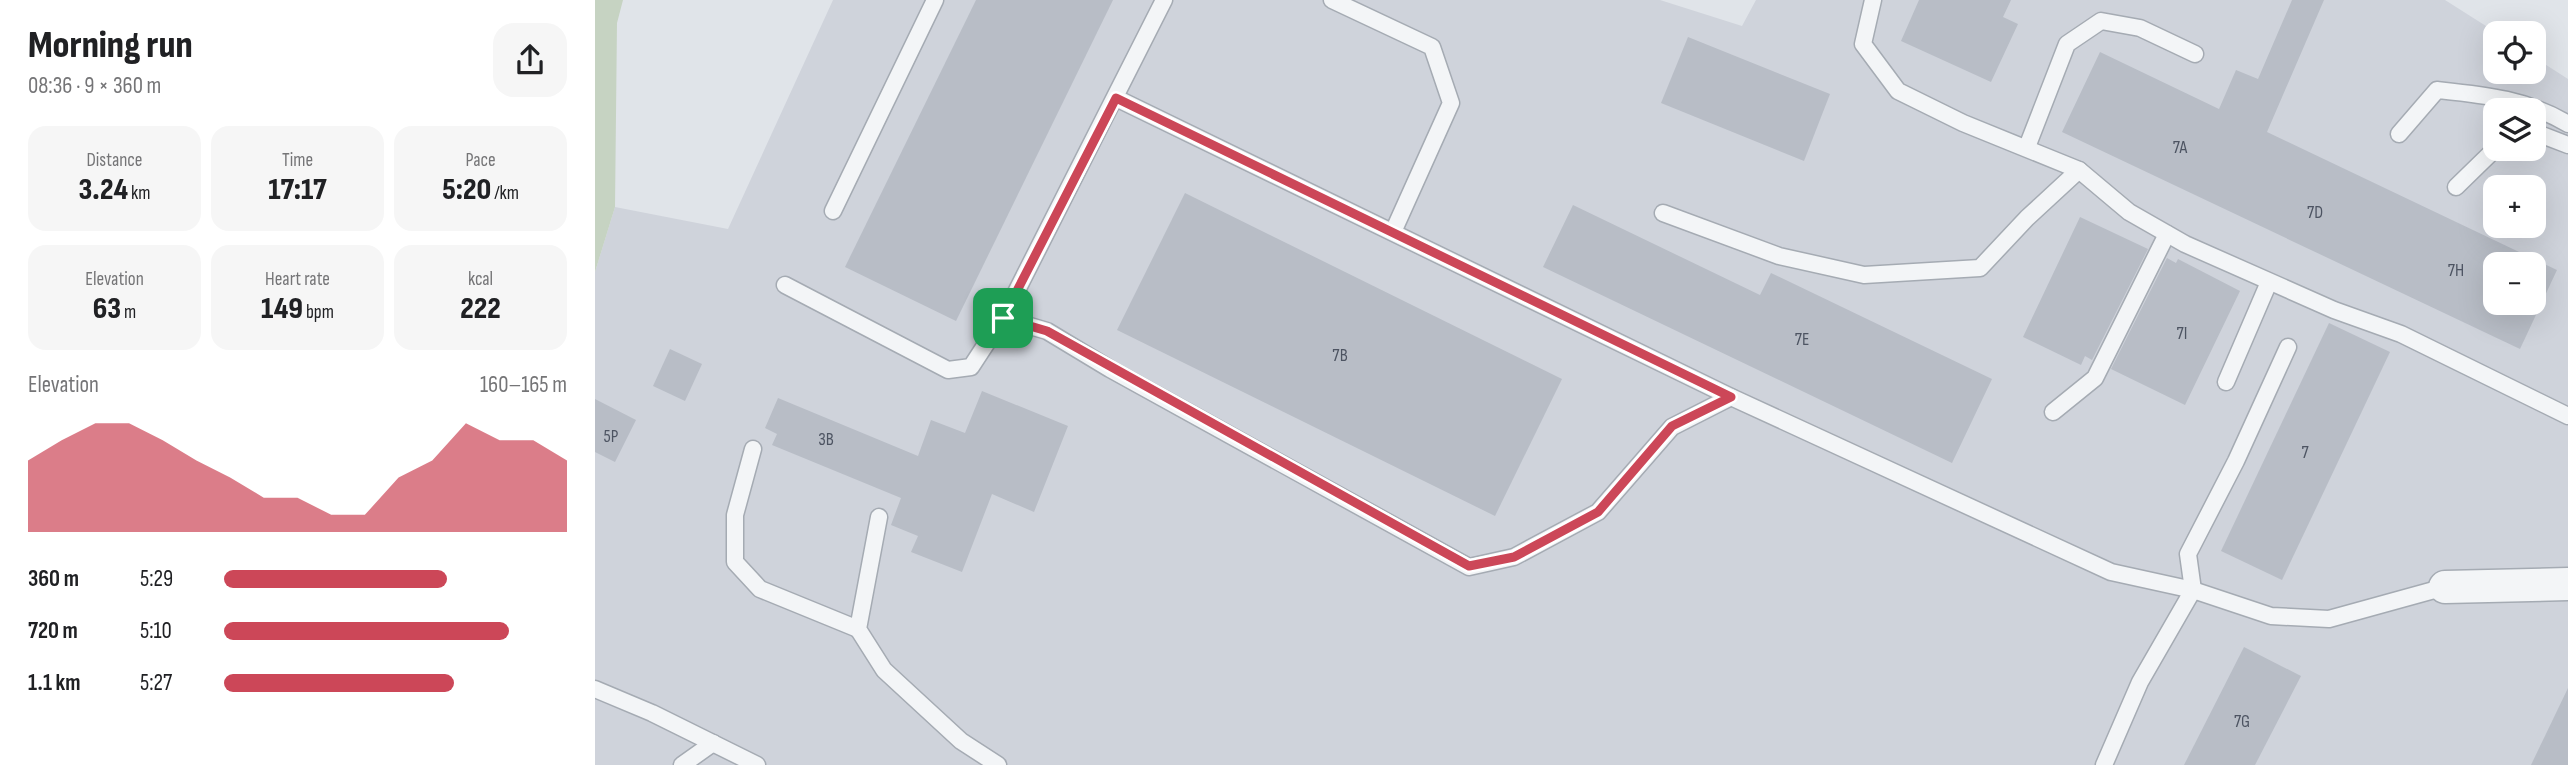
<!DOCTYPE html>
<meta charset="utf-8">
<style>
:root{--surface:#fff;--page:#f6f6f6;--text:#202124;--muted:#757577;--accent:#cc4758}
body{margin:0;font-family:"Sofia Sans Condensed",sans-serif;background:var(--page);color:var(--text);height:100vh;display:flex;flex-direction:column;font-size:26px;white-space:nowrap}
*{box-sizing:border-box;margin:0}
p{font-size:23px;color:var(--muted)}
.icon{flex:none;width:38px;height:38px;fill:none;stroke:currentColor;stroke-width:2;stroke-linecap:round;stroke-linejoin:round}
.map{position:relative;flex:1;overflow:hidden}
.details{display:flex;flex-direction:column;background:var(--surface);width:595px}
.details>*{flex:none}
.buttons{position:absolute;left:1888px;top:21px;display:grid;gap:14px}
.buttons a{display:grid;place-items:center;width:63px;height:63px;border-radius:14px;background:var(--surface);box-shadow:0 7px 28px #0002;font-size:35px}
.pin{position:absolute;display:grid;place-items:center;width:60px;height:60px;color:#fff;margin:-30px;border-radius:14px;box-shadow:0 4px 10px #0006}
.round{display:grid;place-items:center;flex:none;width:74px;height:74px;border-radius:21px;background:var(--page)}
.summary{display:flex;align-items:center;justify-content:space-between;height:119px;padding:0 28px}
h1{font-size:38px;font-weight:800;line-height:52px}
.figures{display:grid;grid-template-columns:repeat(3,1fr);gap:10px;height:119px;padding:7px 28px}
.figures div{display:grid;align-content:center;border-radius:18px;background:var(--page);text-align:center}
.figures b{font-size:30px;font-weight:800}
.figures small{font-size:19px;font-weight:400}
.figures p{font-size:19px}
.chart{height:196px;padding:14px 28px}
.chart p{display:flex;justify-content:space-between}
.chart svg{width:100%;height:126px;margin-top:7px;fill:var(--accent);opacity:.7}
ul{padding:0 28px;list-style:none;font-size:23px}
li{display:grid;grid-template-columns:112px 84px 1fr;align-items:center;height:52px}
li i{height:18px;border-radius:9px;background:var(--accent)}
main{display:flex;flex:1;min-height:0}
.map>svg:first-child{display:block}
.built{fill:#cfd3db;fill-rule:evenodd}
.green{fill:#c6d3c2}
.building{fill:#b8bdc6;fill-rule:evenodd}
.lines{fill:none;stroke-linecap:round;stroke-linejoin:round}
.service-casing{stroke:#a5abb3;stroke-width:19}
.minor-casing{stroke:#a5abb3;stroke-width:35}
.service{stroke:#f3f5f7;stroke-width:16}
.minor{stroke:#f3f5f7;stroke-width:32}
.route-casing{stroke:#fff;stroke-width:14}
.route{stroke:#cc4758;stroke-width:9}
.labels{text-anchor:middle;stroke-width:7;stroke-linejoin:round;paint-order:stroke}
.number-label{font-size:18px;fill:#4d5462}
</style>
<main>
<section class="details">
<div class="summary"><div><h1>Morning run</h1><p>08:36 · 9 × 360 m</p></div><a class="round"><svg class="icon" aria-label="share" viewBox="0 0 24 24"><path d="M12 15V3M7 8l5-5 5 5M5 13v7h14v-7"/></svg></a></div>
<div class="figures">
<div><p>Distance</p><b>3.24<small> km</small></b></div>
<div><p>Time</p><b>17:17</b></div>
<div><p>Pace</p><b>5:20<small> /km</small></b></div>
</div>
<div class="figures">
<div><p>Elevation</p><b>63<small> m</small></b></div>
<div><p>Heart rate</p><b>149<small> bpm</small></b></div>
<div><p>kcal</p><b>222</b></div>
</div>
<div class="chart"><p><span>Elevation</span>160–165 m</p>
<svg viewBox="0 0 160 44" preserveAspectRatio="none"><path d="M0 44V19L10 12L20 6L30 6L40 12L50 19L60 25L70 32L80 32L90 38L100 38L110 25L120 19L130 6L140 12L150 12L160 19V44z"/></svg>
</div>
<ul>
<li><b>360 m</b>5:29<i style="width:65%"></i></li>
<li><b>720 m</b>5:10<i style="width:83%"></i></li>
<li><b>1.1 km</b>5:27<i style="width:67%"></i></li>
</ul>
</section>
<div class="map">
<svg width="1973" height="765" viewBox="0 0 1973 765">
<rect width="100%" height="100%" fill="#e0e4e9"/>
<!-- built -->
<path class="built" d="M238 0H1065L1147 26 1161 0H1850L1902 33 1900 72H1939V57L1973 79V765H0V272L20 207 133 229ZM1900 110H1939V149H1900ZM1900 187H1939V226H1900ZM1900 264H1939V303H1900Z"/>
<!-- green -->
<polygon class="green" points="0,0 28,0 22,23 20,207 0,272"/>
<!-- building -->
<g class="building">
<polygon points="381,0 518,0 361,321 250,267"/>
<polygon points="1324,0 1416,0 1408,17 1423,24 1396,82 1306,41"/>
<path d="M1697 0H1729L1672 132 1962 270 1925 349 1467 132 1505 52 1624 109 1641 70 1663 79ZM1900 264H1939V303H1900Z"/>
<polygon points="1093,37 1235,94 1209,161 1066,103"/>
<polygon points="590,193 967,379 900,516 522,330"/>
<polygon points="978,205 1165,295 1176,273 1397,379 1357,463 948,267"/>
<polygon points="1485,217 1553,249 1497,360 1490,356 1486,365 1428,337"/>
<polygon points="1572,258 1581,263 1583,259 1645,291 1590,405 1516,369"/>
<polygon points="1734,323 1795,352 1687,580 1626,551"/>
<polygon points="75,349 107,364 90,401 58,386"/>
<polygon points="387,391 473,426 439,512 397,494 367,572 316,552 323,536 296,525 306,498 177,445 182,434 170,428 183,398 323,456 336,420 370,433"/>
<polygon points="0,399 41,420 20,462 0,452"/>
<polygon points="1649,647 1706,676 1660,765 1589,765"/>
<polygon points="1973,688 1973,765 1936,765"/>
</g>
<g class="lines">
<defs>
<g id="service">
<polyline points="737,0 837,47 856,103 798,232"/>
<polyline points="1278,0 1268,44 1303,91 1368,123 1484,170 1534,212 1590,244 1739,310 1806,334 1973,416"/>
<polyline points="521,98 1136,397 1516,572 1598,590 1676,616 1734,619 1850,587"/>
<path d="M1804 134 1842 90C1889 95 1932 99 1973 124"/>
<polyline points="1939,136 1947,135 1973,145"/>
<polyline points="1432,147 1472,44 1506,21 1545,28 1600,54"/>
<polyline points="1861,187 1900,149"/>
<polyline points="238,211 340,0"/>
<polyline points="1068,213 1184,256 1269,275 1385,268 1432,218 1484,170"/>
<polyline points="190,285 353,370 376,367 408,318 452,331 515,369 874,567 919,557 1003,512 1077,427 1136,397"/>
<polyline points="408,318 569,0"/>
<polyline points="1631,382 1674,282"/>
<polyline points="1458,412 1500,378 1572,234"/>
<polyline points="158,449 140,515 140,562 165,589 263,629"/>
<polyline points="284,517 263,629 289,670 366,741 403,765"/>
<polyline points="0,689 57,713 162,765"/>
<polyline points="87,765 118,743"/>
<polyline points="1509,765 1545,682 1598,590 1593,554 1641,461 1693,347"/>
</g>
<polyline id="minor" points="1850,587 1973,584"/>
</defs>
<!-- service casing -->
<use href="#service" class="service-casing"/>
<!-- minor casing -->
<use href="#minor" class="minor-casing"/>
<!-- service -->
<use href="#service" class="service"/>
<!-- minor -->
<use href="#minor" class="minor"/>
</g>
<g class="lines">
<defs>
<polygon id="route" points="521,98 1136,397 1077,426 1003,512 919,557 874,566 452,331 408,318"/>
</defs>
<!-- route casing -->
<use href="#route" class="route-casing"/>
<!-- route -->
<use href="#route" class="route"/>
</g>
<g class="labels">
<!-- number labels -->
<g class="number-label">
<text x="1585" y="153">7A</text>
<text x="1720" y="218">7D</text>
<text x="1861" y="276">7H</text>
<text x="1587" y="339">7I</text>
<text x="1207" y="345">7E</text>
<text x="745" y="361">7B</text>
<text x="16" y="442">5P</text>
<text x="231" y="445">3B</text>
<text x="1710" y="458">7</text>
<text x="1647" y="727">7G</text>
</g>
</g>
</svg>
<div class="buttons">
<a><svg class="icon" aria-label="locate" viewBox="0 0 24 24"><circle cx="12" cy="12" r="6"/><path d="M12 2v4M12 18v4M2 12h4M18 12h4"/></svg></a>
<a><svg class="icon" aria-label="layers" viewBox="0 0 24 24"><path d="M12 4l9 5-9 5-9-5zM3 14l9 5 9-5"/></svg></a>
<a>+</a>
<a>−</a>
</div>
<div class="pin" style="left:408px;top:318px;background:#1e9e55"><svg class="icon" aria-label="arrive" viewBox="0 0 24 24"><path d="M6 21V4h12l-3 4 3 4H6"/></svg></div>
</div>
</main>
